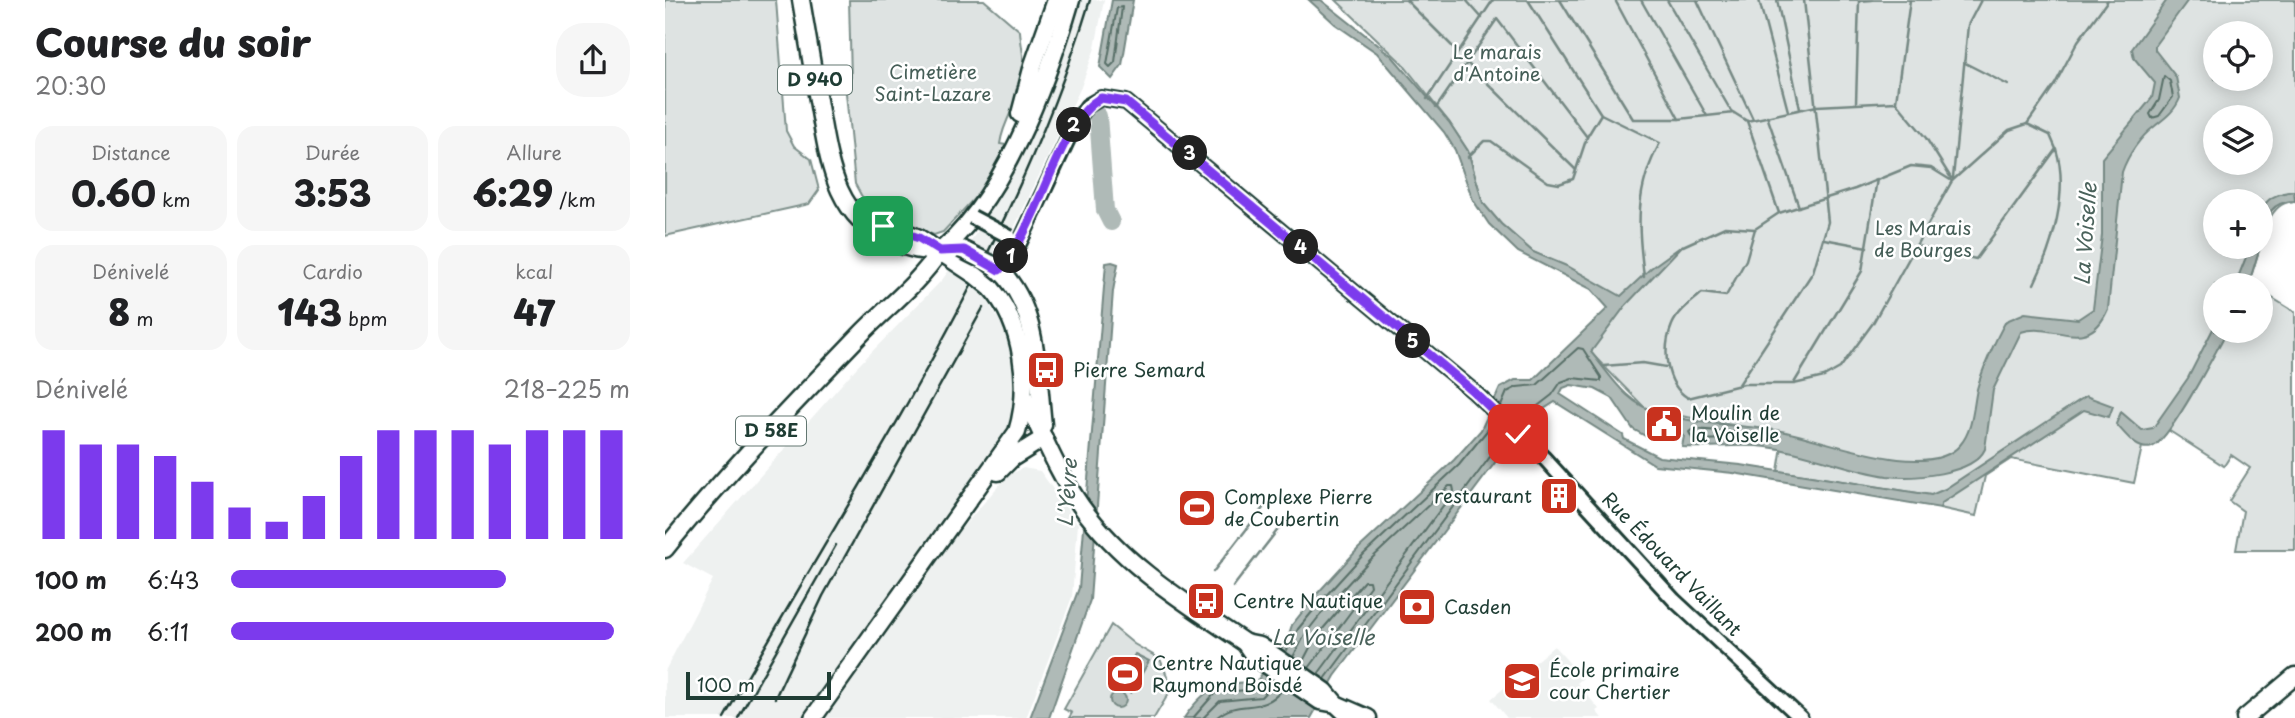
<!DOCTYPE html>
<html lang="fr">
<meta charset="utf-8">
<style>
:root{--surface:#fff;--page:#f6f6f6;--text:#202124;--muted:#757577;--accent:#7c3aed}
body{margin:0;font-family:"Playpen Sans",sans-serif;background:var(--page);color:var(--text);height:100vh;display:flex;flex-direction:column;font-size:26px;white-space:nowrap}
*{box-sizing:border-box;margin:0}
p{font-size:23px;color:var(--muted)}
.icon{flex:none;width:38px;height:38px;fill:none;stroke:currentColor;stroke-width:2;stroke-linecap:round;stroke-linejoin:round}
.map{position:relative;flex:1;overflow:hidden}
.sheet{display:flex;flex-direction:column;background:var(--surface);width:665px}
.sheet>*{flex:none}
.tools{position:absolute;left:1538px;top:21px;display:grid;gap:14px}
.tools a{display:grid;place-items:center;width:70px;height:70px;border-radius:50%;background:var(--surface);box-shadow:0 4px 18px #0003;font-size:35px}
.scale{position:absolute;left:21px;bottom:18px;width:145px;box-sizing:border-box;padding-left:7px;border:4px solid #1f3d34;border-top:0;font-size:19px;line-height:24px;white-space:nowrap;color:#1f3d34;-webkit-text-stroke:5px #fff;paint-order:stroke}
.pin{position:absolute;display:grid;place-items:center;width:60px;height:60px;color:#fff;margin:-30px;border-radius:14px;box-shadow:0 4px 10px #0006}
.km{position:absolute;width:35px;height:35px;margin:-18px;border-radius:50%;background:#222;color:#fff;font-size:19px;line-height:35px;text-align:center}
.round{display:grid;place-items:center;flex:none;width:74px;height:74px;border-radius:28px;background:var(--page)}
.head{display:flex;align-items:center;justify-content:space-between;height:119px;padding:0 35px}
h1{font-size:38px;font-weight:800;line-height:52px}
.stats{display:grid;grid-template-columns:repeat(3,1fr);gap:10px;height:119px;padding:7px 35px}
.stats div{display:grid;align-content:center;border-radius:18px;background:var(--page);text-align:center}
.stats b{font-size:35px;font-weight:800}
.stats small{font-size:19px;font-weight:400}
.stats p{font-size:19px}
.chart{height:196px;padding:14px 35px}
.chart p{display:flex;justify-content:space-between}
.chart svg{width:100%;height:126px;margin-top:7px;stroke:var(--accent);stroke-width:6}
ul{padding:0 35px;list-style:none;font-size:23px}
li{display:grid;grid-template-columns:112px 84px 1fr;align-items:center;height:52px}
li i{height:18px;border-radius:9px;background:var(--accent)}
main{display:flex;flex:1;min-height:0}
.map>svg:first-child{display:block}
.built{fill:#eef1f0}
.green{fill:#dee3e2;stroke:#7e908b;stroke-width:2;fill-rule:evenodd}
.water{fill:#afbab7;stroke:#758883;stroke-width:2}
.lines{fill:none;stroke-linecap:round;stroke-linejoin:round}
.shore{stroke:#596f68;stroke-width:2}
.stream{stroke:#758883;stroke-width:2.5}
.river{stroke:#afbab7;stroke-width:18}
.minor-casing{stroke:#1f3d34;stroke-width:18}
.major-casing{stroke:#1f3d34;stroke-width:21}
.minor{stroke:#fff;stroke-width:12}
.major{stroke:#fff;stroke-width:16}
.rail{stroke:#1f3d34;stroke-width:2.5}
.minor-bridge-casing{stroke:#1f3d34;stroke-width:18;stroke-linecap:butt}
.major-bridge-casing{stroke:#1f3d34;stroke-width:21;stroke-linecap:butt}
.minor-bridge{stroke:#fff;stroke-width:12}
.major-bridge{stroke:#fff;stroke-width:16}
.route-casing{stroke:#fff;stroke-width:14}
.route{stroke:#7c3aed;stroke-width:9}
.labels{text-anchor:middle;stroke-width:5;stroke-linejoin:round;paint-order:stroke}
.shield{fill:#fff;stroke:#627771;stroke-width:2}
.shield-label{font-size:18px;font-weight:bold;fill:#1f3d34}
.park-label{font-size:19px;fill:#455e57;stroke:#fff}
.poi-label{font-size:19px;fill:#1f3d34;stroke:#fff;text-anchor:start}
.street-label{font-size:19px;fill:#1f3d34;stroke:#fff}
.water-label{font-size:21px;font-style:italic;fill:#4a625b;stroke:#fff}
</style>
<main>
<section class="sheet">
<div class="head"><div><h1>Course du soir</h1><p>20:30</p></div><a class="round"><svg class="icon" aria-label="share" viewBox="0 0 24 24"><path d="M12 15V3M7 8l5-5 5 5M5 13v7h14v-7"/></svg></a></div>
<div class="stats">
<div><p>Distance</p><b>0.60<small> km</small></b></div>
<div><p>Durée</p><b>3:53</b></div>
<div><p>Allure</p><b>6:29<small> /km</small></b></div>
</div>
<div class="stats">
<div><p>Dénivelé</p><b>8<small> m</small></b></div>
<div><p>Cardio</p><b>143<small> bpm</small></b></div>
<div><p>kcal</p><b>47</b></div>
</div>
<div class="chart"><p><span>Dénivelé</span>218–225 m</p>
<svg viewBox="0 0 160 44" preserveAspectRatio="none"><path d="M5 44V6M15 44V11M25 44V11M35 44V15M45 44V24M55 44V33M65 44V38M75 44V29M85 44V15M95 44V6M105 44V6M115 44V6M125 44V11M135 44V6M145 44V6M155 44V6"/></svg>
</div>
<ul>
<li><b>100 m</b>6:43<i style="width:69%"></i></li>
<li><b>200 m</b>6:11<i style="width:96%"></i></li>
</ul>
</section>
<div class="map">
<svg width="1630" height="718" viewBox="0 0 1630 718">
<rect width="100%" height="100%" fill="#fff"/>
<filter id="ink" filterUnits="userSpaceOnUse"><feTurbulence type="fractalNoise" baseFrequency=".0143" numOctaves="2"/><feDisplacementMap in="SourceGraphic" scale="14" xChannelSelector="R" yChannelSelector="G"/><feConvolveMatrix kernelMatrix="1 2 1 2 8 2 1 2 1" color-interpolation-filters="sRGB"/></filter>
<g filter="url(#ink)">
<!-- built -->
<g class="built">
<polygon points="412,0 439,0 430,48 416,87 350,226 320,297 345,339 351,409 344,428 140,718 0,718 0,671 48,579 18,563 192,367 277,280 312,232 366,133"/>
<polygon points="358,468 375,471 413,524 407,597 361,718 159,718 291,535 342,476"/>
<polygon points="889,646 918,678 912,683 934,709 931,711 937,718 842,718 826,699"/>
</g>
<!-- green -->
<g class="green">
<polygon points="0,0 111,0 121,131 129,146 146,159 154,190 144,204 0,236"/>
<path d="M184 0H319L355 31C356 45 360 61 359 75 356 100 338 119 335 144L341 145 316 191 278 232 269 235 218 216 204 206 196 195 190 184 180 83 186 77Z"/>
<path d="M671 0H1630V201C1607 202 1601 225 1596 244V201H1550V247H1595L1584 283 1587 285H1550V331H1596V291L1630 312V550H1571L1578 511 1564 501 1585 468 1566 455 1559 466 1503 430 1492 444 1477 447 1469 483 1346 459 1320 476 1311 516 1275 508 1265 495 1113 471 1119 434 982 410 919 346 954 304 922 277 868 252 836 224 818 203 803 151 784 122 737 63ZM1550 33H1596V79H1550ZM1550 117H1596V163H1550Z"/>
<polygon points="446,625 469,644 495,659 507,688 489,718 404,718 407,713 399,709"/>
</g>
<!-- water -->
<g class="water">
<polygon points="447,0 468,0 457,65 447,79 435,67"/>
<path d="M644 0H656L727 56 784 122 803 151 818 203 836 224 868 252 904 267 956 296 986 268 1018 245 961 305 926 352C946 376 961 404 994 413L984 438 968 429 947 398 930 389 906 385 898 388 895 394 958 435 959 439 994 457 1076 465 1266 495 1280 489 1421 396 1448 406 1444 417 1419 410 1277 503 1275 508 1068 473 990 465 890 402 862 420 670 676 646 718H519C541 686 553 683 591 682L622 640 627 625 651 595 693 549 789 460 816 430 835 388 850 380H868L943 308 926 289 853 252 824 224 808 200 790 150 779 132 712 53 670 24Z"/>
<path d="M1502 0H1523L1490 45V50L1511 77 1515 98C1510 111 1500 118 1490 126 1475 137 1463 155 1457 172L1443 309C1423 357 1389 321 1356 332L1328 390 1320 449C1308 475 1247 479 1222 476 1181 470 1143 452 1102 447 1073 443 1045 449 1017 447L1019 436 1005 430 1010 417C1044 426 1081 425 1116 431 1156 438 1263 483 1295 445 1308 430 1308 408 1312 389 1317 370 1331 338 1341 321L1360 313 1413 319 1428 309 1437 235V158L1487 98 1490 83 1469 58 1467 49Z"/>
<path d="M1629 191 1630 201C1601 202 1602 219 1596 244 1596 211 1592 196 1629 191Z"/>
<polygon points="1585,247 1595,247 1584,283 1570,285"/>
<polygon points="447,262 453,264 448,291 425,600 384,718 365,718 414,588 441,263"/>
<path d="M1550 325V331H1562C1551 351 1505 441 1487 447 1472 452 1460 433 1451 424L1456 412 1477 430 1488 428 1523 378Z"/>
<polygon points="470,654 484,661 466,693 452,686"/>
<circle cx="453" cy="700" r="8"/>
</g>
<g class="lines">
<!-- shore -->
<g class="shore">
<polygon points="457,7 450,62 445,67 442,64 452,8"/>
<polygon points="1499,76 1505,81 1508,97 1494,116 1487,118 1485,114 1494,100"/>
<polyline points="836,406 842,392 852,387 872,385 913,348 918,349 936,377 936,381 907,378 896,382 887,395 852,422"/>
<polygon points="1028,429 1069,432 1072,435 1069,439 1028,440 1024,432"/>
<polyline points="621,652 633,629 657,600 699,554 794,465 829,422"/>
<polyline points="628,657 641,633 663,605 705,560 784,486 788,486 789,491 653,674"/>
<polyline points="637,663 650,638 699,581 704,581 705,586 644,668"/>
<polyline points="660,679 842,434"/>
<polyline points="528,718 550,693 592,689 603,677"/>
<polyline points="538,718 555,701 596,697 610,682"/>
<path d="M551 718C576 696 594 718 619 688"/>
</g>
<!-- stream -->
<g class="stream">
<polyline points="741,0 793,52"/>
<polyline points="801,0 817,18"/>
<path d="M863 0 936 114 995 143C969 190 973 226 979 277"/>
<polyline points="895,0 968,119 1014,119 1069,113"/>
<polyline points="950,0 1014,119"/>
<polyline points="976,0 1042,116"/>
<polyline points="1002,0 1066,111 1082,121 1114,213"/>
<polyline points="1032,0 1088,119"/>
<polyline points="1094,0 1123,111"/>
<polyline points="1112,0 1135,109"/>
<polyline points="1194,1 1207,0"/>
<polyline points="802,63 911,170"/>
<polyline points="1300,63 1343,85"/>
<polyline points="762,99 828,0"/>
<polyline points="1231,101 1245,0"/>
<polyline points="1191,103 1194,0"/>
<polyline points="771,108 832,19 922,137"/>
<polyline points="1102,116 1134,207"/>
<polyline points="1082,121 1152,106 1231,102 1261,138 1286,178"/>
<polyline points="803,157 819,141 826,141 883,182 894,184 908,179 922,137 936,114"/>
<polyline points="1288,178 1303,25 1316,0"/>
<path d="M1090 229 1081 260 1061 296 1037 293C1027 302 1012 312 1007 325 997 349 1000 384 1023 398L1079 384H1129L1159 377 1175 368 1208 323 1287 181 1344 130 1362 124 1390 84 1413 41 1443 0"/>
<polyline points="1159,239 1202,247"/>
<polyline points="1018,246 1060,227 1090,229 1114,213 1190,189 1246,166 1266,168 1287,181"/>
<polyline points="1252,246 1311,259 1391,149 1385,135 1362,124"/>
<path d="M1369 284C1388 246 1404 191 1391 149"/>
<polyline points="938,366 978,363 1001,367"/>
<polyline points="1129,383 1197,271 1212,179"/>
<polyline points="1073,386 1148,272 1163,222 1139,0"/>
<polyline points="577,535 605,499"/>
<polyline points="597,550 625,514"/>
<polyline points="548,572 575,537"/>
<polyline points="568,587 595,552"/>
</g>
<!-- river -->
<polyline class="river" points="433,116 440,210 446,222"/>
<defs>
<polyline id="minor" points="327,272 342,262 355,242 411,122 422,106 436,98 461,102 808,391 879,458 1009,600 1136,718"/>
<g id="major">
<path d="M136 0C142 35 148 71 154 106 164 161 169 216 226 241 244 249 258 252 278 251"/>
<polyline points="355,114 368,65 391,0"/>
<polyline points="205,218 254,238 310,275"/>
<path d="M267 257C336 209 383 79 406 0"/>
<path d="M330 266C374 302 372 373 378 425"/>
<path d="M359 396C377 433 392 472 416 506 458 565 521 603 580 643L589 656 655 701 671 704 686 718"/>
<polyline points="333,472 347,458 379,438"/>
<path d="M0 549C58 476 130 403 194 336 222 307 253 284 275 251"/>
<polyline points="580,643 595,646 660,691 671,704 703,718"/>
<path d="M148 718 352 432C366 386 358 324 326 288"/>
<polyline points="1580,718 1630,676"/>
</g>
</defs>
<!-- minor casing -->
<use href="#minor" class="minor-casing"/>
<!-- major casing -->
<use href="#major" class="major-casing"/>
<!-- minor -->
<use href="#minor" class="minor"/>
<!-- major -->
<use href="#major" class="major"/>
<!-- rail -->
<g class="rail">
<polyline points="110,698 158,596 318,308"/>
<path d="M59 718C191 483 346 260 425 0"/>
<polyline points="73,718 171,545"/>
</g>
<defs>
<polyline id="minor-bridge" points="307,217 345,237"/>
<g id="major-bridge">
<polyline points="296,249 330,266"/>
<polyline points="310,275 326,288"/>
</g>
</defs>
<!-- minor-bridge casing -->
<use href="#minor-bridge" class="minor-bridge-casing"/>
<!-- major-bridge casing -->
<use href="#major-bridge" class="major-bridge-casing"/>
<!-- minor-bridge -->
<use href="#minor-bridge" class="minor-bridge"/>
<!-- major-bridge -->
<use href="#major-bridge" class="major-bridge"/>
</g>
</g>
<g class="lines" filter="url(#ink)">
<defs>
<path id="route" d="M218 226 254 238 275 251 299 250 334 270C374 229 393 120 436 98L461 102 808 391 853 434"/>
</defs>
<!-- route casing -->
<use href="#route" class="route-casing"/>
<!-- route -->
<use href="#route" class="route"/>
</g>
<!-- icons -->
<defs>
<symbol id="bus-square" viewBox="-11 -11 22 22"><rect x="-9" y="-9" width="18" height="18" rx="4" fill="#c8321e" stroke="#fff"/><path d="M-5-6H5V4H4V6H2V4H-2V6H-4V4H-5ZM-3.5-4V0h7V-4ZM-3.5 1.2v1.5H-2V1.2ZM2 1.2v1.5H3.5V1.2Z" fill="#fff"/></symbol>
<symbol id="civic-square" viewBox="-11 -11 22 22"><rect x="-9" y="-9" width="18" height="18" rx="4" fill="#c8321e" stroke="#fff"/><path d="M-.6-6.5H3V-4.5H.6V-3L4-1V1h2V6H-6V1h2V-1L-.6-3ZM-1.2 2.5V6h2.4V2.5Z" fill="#fff"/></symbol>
<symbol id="building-square" viewBox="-11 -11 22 22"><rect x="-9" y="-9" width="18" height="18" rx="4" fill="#c8321e" stroke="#fff"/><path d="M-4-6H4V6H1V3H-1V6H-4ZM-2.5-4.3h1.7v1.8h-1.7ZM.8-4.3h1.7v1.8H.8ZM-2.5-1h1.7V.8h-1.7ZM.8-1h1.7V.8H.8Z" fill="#fff"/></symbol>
<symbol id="stadium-square" viewBox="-11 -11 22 22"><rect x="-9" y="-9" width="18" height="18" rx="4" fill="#c8321e" stroke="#fff"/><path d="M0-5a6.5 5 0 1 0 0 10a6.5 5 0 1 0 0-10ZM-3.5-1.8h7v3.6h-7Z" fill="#fff"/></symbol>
<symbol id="bank-square" viewBox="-11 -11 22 22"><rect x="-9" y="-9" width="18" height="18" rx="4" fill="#c8321e" stroke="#fff"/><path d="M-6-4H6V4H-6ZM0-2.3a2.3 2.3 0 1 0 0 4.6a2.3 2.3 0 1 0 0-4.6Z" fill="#fff"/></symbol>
<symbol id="school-square" viewBox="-11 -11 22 22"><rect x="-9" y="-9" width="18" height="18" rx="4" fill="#c8321e" stroke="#fff"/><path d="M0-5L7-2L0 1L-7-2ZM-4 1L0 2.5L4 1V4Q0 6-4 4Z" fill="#fff"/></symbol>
</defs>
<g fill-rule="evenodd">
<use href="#bus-square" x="359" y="348" width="44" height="44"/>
<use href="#civic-square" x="977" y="402" width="44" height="44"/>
<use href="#building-square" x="872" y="474" width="44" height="44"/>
<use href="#stadium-square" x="510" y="486" width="44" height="44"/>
<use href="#bus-square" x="519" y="579" width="44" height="44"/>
<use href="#bank-square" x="730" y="585" width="44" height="44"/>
<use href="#stadium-square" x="438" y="652" width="44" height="44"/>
<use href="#school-square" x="835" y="659" width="44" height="44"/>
</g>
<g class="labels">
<!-- shield labels -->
<g class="shield">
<rect x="113" y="65.5" width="74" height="29" rx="5"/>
<rect x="71" y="416.5" width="70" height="29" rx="5"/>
</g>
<g class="shield-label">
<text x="150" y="86">D 940</text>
<text x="106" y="437">D 58E</text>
</g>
<!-- park labels -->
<g class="park-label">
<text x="832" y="59">Le marais<tspan x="832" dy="22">d'Antoine</tspan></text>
<text x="268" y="79">Cimetière<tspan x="268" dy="22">Saint-Lazare</tspan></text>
<text x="1258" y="235">Les Marais<tspan x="1258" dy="22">de Bourges</tspan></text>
</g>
<!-- poi labels -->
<g class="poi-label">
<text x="408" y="377">Pierre Semard</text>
<text x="1026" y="420">Moulin de<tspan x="1026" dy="22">la Voiselle</tspan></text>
<text x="867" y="503" text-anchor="end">restaurant</text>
<text x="559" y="504">Complexe Pierre<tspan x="559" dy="22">de Coubertin</tspan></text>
<text x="568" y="608">Centre Nautique</text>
<text x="779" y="614">Casden</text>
<text x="487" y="670">Centre Nautique<tspan x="487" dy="22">Raymond Boisdé</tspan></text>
<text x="884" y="677">École primaire<tspan x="884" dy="22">cour Chertier</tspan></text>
</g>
<!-- street labels -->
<g class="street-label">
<text transform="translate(1007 564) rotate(46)" y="7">Rue Édouard Vaillant</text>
</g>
<!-- water labels -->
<g class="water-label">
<text transform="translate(1421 234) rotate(-86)" y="7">La Voiselle</text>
<text transform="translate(403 493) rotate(-86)" y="7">L'Yèvre</text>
<text x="658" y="645">La Voiselle</text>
</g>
</g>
</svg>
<div class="tools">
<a><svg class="icon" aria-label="locate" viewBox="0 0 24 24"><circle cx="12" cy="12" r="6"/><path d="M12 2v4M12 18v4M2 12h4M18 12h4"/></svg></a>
<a><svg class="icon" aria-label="layers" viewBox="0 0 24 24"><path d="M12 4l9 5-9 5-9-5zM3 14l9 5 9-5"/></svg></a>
<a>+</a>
<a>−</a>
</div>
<div class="scale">100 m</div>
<div class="pin" style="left:218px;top:226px;background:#1e9e55"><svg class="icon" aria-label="arrive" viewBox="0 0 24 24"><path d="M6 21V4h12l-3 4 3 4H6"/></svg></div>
<div class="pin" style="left:853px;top:434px;background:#d93025"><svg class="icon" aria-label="check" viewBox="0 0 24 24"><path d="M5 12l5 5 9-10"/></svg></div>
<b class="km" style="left:346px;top:256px">1</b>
<b class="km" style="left:409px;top:125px">2</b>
<b class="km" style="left:525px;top:153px">3</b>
<b class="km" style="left:636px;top:247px">4</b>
<b class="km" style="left:748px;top:341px">5</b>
</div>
</main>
